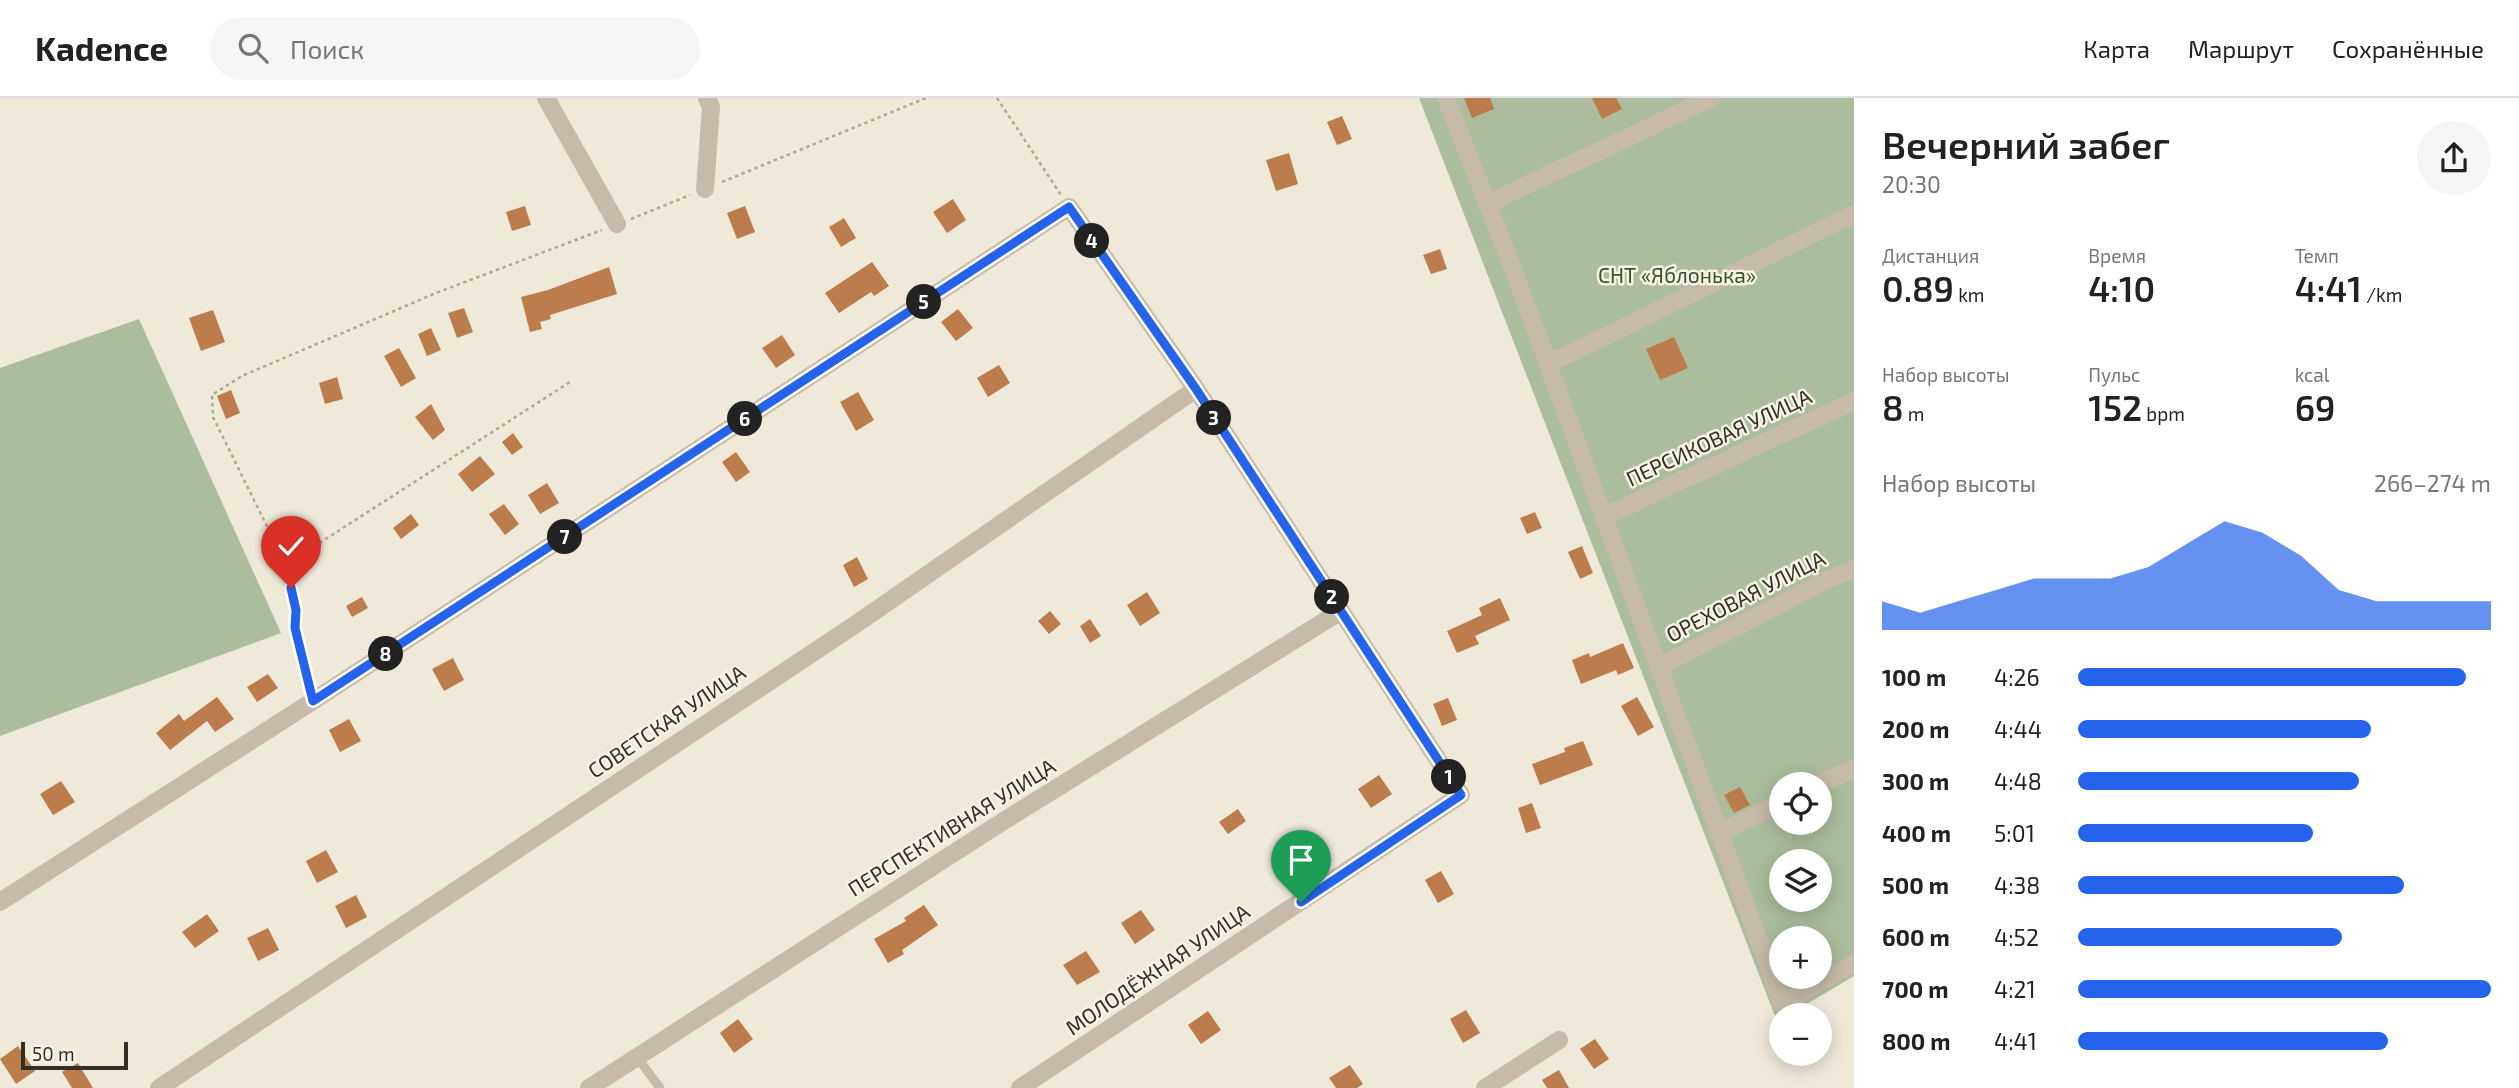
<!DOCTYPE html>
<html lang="ru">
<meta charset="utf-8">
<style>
:root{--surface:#fff;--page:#f6f6f6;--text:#222;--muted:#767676;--line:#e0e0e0;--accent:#2563eb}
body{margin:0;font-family:"Exo 2",sans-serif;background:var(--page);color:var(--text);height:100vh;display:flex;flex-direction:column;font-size:26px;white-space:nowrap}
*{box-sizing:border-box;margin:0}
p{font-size:23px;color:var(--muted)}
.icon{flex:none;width:38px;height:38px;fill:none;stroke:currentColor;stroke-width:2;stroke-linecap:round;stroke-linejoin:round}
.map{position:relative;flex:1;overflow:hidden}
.sheet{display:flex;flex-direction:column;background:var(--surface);width:665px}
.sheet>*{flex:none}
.fabs{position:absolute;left:1769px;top:674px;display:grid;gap:14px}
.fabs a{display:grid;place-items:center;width:63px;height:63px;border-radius:50%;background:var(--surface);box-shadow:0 4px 18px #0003;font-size:35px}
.scale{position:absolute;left:21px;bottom:18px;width:107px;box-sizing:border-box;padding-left:7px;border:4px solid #332d27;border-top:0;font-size:19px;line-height:24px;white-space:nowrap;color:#332d27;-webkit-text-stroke:5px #f7f3e6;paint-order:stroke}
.pin{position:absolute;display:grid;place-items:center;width:60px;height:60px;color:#fff;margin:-72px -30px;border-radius:50% 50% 50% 0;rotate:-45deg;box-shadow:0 0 7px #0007}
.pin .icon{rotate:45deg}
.km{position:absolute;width:35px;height:35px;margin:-18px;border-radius:50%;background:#222;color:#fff;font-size:19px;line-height:35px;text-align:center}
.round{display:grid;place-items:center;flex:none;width:74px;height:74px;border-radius:37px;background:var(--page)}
.headline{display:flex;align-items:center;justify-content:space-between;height:119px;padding:0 28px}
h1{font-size:38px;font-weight:600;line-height:52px}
.stats{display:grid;grid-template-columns:repeat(3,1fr);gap:10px;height:119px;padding:7px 28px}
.stats div{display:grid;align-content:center}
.stats b{font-size:35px;font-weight:600}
.stats small{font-size:19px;font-weight:400}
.stats p{font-size:19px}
.chart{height:196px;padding:14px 28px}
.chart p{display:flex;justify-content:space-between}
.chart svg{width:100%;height:126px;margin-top:7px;fill:var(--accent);opacity:.7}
ul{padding:0 28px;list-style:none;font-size:23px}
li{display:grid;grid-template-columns:112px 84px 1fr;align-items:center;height:52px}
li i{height:18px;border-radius:9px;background:var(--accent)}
header{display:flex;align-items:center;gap:42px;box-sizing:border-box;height:98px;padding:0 35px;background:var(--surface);border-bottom:2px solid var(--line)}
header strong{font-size:33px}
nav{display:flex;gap:38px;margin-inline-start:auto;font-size:24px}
.search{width:490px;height:63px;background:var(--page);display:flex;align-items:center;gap:18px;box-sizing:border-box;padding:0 24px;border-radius:38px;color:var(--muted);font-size:26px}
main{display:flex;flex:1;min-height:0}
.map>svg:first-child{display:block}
.green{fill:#abbd9c;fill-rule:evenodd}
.building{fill:#bc7c4c}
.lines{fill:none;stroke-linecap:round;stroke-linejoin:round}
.path{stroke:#b2a692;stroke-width:2.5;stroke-dasharray:3.5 3.5;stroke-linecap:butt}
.service{stroke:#c6bba8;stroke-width:9}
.minor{stroke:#c6bba8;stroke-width:18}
.route-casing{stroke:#fff;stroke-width:14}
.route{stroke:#2563eb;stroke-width:9}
.labels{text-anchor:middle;stroke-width:5;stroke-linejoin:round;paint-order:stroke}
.park-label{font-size:21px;fill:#3c502d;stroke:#f7f3e6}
.street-label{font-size:21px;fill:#332d27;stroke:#f7f3e6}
</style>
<header>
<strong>Kadence</strong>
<div class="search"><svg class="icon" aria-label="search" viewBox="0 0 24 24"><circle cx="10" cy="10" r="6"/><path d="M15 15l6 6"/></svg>Поиск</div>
<nav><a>Карта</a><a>Маршрут</a><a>Сохранённые</a></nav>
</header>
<main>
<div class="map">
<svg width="1854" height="990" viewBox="0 0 1854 990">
<rect width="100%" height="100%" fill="#efe9da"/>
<!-- green -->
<g class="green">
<path d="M1419 0H1854V878L1788 917H1782L1781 921 1777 923ZM1782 686H1820V724H1782ZM1782 763H1820V802H1782ZM1782 840H1820V878H1782Z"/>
<polygon points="139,221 281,535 0,638 0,270"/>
</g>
<!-- building -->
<g class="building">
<polygon points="1464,0 1490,0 1494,11 1472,20"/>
<polygon points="1592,0 1616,0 1622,11 1602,21"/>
<polygon points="1342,18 1352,41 1337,47 1327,24"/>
<polygon points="1289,55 1298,86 1276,93 1266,62"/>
<polygon points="953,101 966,122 947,135 933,114"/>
<polygon points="525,108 531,127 512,133 506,114"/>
<polygon points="745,108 755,134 737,141 727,115"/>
<polygon points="844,120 856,140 841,149 829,129"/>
<polygon points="1440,151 1447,171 1431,176 1423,157"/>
<polygon points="872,164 889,188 874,198 871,194 839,215 825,195"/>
<polygon points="609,169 617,196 550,217 551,221 540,224 542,231 530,234 521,199 548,192"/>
<polygon points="464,210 473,234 457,240 448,215"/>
<polygon points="958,211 973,230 956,243 941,224"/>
<polygon points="213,212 225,244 201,253 189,220"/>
<polygon points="431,230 441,252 427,258 418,236"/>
<polygon points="782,237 795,257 776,270 762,250"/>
<polygon points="1674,239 1688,270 1660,282 1646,251"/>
<polygon points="399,250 416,280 401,289 384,258"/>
<polygon points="999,267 1010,285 988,299 977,280"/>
<polygon points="337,279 343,301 325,306 319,285"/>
<polygon points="231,292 240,315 226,321 217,298"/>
<polygon points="858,294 874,322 856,333 840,304"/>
<polygon points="431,306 445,332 433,342 415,319"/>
<polygon points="513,335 523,349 512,357 502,344"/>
<polygon points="736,354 750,374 736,384 722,364"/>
<polygon points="480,358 495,376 472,394 458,376"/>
<polygon points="547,385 559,405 540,416 528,397"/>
<polygon points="504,406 519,426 505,437 489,416"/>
<polygon points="1535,414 1542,430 1527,436 1520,420"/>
<polygon points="411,416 419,427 401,441 393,430"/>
<polygon points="1582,448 1593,475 1580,481 1568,454"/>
<polygon points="857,459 868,481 854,489 843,467"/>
<polygon points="1147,494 1160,515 1140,528 1127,507"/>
<polygon points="362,499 368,510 352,519 346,508"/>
<polygon points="1500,500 1510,522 1475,538 1479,546 1457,555 1447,533 1482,517 1479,510"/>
<polygon points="1050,513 1061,526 1049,536 1038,523"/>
<polygon points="1090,521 1101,538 1090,545 1080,528"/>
<polygon points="1623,545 1634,570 1618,577 1616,572 1581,586 1572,562 1589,555 1590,559"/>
<polygon points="453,560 464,582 444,593 432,571"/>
<polygon points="268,576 278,590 257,604 247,589"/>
<polygon points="217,599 234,621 215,634 207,623 170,652 156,635 179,616 184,623"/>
<polygon points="1637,599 1654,629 1638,638 1621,608"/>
<polygon points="1448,600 1457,622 1442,628 1433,606"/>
<polygon points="349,621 361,643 340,654 329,632"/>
<polygon points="1583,643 1593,667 1540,687 1532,666 1565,654 1564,650"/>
<polygon points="1379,677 1392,696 1371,710 1358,691"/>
<polygon points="61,683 75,704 53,717 40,696"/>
<polygon points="1740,689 1750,707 1734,715 1724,697"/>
<polygon points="1532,705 1541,730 1526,735 1518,710"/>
<polygon points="1238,711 1246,723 1228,736 1219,724"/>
<polygon points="326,752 338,774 317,785 306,763"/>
<polygon points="1441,773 1454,796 1438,805 1425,782"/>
<polygon points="356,797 367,819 346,830 335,808"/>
<polygon points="924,807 938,827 902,852 904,856 888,865 874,841 906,823 904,820"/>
<polygon points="1141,812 1155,832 1135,846 1121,825"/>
<polygon points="207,816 219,833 195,850 182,834"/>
<polygon points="268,830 279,852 258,863 247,840"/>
<polygon points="1086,853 1100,874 1077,887 1063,867"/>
<polygon points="1466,912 1480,935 1463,945 1450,921"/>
<polygon points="1208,913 1221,932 1201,946 1188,927"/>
<polygon points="738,921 753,941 734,955 720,935"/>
<polygon points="1595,941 1609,961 1594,971 1580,951"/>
<polygon points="18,948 35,973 16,986 0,961"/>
<polygon points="78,965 93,990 72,990 62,974"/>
<polygon points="1350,967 1363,986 1357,990 1336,990 1329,980"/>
<polygon points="1559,972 1569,990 1547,990 1542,982"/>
</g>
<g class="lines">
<!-- path -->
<g class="path">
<polyline points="997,0 1061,97"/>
<polyline points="722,84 926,0"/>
<polyline points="631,121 690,97"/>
<polyline points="292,479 213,319 212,297 242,278 436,195 602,132"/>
<polyline points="309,587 295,530 296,512 291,490 292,479 318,446 570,284"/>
</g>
<!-- service -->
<polyline class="service" points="637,959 660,990"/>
<!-- minor -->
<g class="minor">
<polyline points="546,0 617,126"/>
<polyline points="1446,0 1518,184 1782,906 1854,865"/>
<polyline points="705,91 711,9 707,0"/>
<polyline points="1487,106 1711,0"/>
<polyline points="1548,266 1854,116"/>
<polyline points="1603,419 1854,303"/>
<polyline points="1658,569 1829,481 1854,471"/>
<polyline points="1820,686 1854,670"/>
<polyline points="1719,735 1782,705"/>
<polyline points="0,804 313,603 1069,109 1196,291 1461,697 1020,990"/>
<polyline points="159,990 856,526 1196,291"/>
<polyline points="589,990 1002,724 1341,513"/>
<polyline points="1485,990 1559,942"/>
</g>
</g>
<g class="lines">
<defs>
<polyline id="route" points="291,490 296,512 295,530 313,603 1069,109 1196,291 1461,697 1301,804"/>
</defs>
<!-- route casing -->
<use href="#route" class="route-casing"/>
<!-- route -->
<use href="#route" class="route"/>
</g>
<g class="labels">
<!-- park labels -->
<g class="park-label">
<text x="1677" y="185">СНТ «Яблонька»</text>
</g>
<!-- street labels -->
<g class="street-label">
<text transform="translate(1719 340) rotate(-25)" y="7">ПЕРСИКОВАЯ УЛИЦА</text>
<text transform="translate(1746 499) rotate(-27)" y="7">ОРЕХОВАЯ УЛИЦА</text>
<text transform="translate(667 624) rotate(-34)" y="7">СОВЕТСКАЯ УЛИЦА</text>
<text transform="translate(952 730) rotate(-32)" y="7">ПЕРСПЕКТИВНАЯ УЛИЦА</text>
<text transform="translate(1158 872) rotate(-34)" y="7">МОЛОДЁЖНАЯ УЛИЦА</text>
</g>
</g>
</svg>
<div class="fabs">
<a><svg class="icon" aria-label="locate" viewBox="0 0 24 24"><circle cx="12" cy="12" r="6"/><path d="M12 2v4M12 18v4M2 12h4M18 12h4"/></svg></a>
<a><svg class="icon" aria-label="layers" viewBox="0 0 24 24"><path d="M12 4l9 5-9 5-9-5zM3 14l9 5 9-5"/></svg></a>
<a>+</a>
<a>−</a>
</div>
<div class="scale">50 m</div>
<div class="pin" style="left:1301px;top:804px;background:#1e9e55"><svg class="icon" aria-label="arrive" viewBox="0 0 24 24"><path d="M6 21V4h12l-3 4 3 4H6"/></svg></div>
<div class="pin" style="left:291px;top:490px;background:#d93025"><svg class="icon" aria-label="check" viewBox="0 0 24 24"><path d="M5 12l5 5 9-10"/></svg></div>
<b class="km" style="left:1449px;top:679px">1</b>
<b class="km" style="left:1332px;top:499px">2</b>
<b class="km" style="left:1214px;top:320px">3</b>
<b class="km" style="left:1092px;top:143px">4</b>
<b class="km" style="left:924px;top:204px">5</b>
<b class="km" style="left:745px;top:321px">6</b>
<b class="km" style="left:565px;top:439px">7</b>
<b class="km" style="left:386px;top:556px">8</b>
</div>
<section class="sheet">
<div class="headline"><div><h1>Вечерний забег</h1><p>20:30</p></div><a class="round"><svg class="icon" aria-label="share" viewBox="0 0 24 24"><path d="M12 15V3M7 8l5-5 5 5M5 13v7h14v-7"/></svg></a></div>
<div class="stats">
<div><p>Дистанция</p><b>0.89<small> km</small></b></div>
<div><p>Время</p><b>4:10</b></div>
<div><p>Темп</p><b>4:41<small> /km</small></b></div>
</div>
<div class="stats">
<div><p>Набор высоты</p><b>8<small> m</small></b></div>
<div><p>Пульс</p><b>152<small> bpm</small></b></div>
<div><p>kcal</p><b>69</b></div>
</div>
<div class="chart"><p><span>Набор высоты</span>266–274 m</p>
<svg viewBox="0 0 160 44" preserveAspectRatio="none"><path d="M0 44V34L10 38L20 34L30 30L40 26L50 26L60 26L70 22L80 14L90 6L100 10L110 18L120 30L130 34L140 34L150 34L160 34V44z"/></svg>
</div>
<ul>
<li><b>100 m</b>4:26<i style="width:94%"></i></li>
<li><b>200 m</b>4:44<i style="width:71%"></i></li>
<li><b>300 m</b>4:48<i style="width:68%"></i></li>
<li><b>400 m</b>5:01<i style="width:57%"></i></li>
<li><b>500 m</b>4:38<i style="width:79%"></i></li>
<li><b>600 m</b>4:52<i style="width:64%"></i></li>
<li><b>700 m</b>4:21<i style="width:100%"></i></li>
<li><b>800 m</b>4:41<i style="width:75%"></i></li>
</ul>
</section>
</main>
